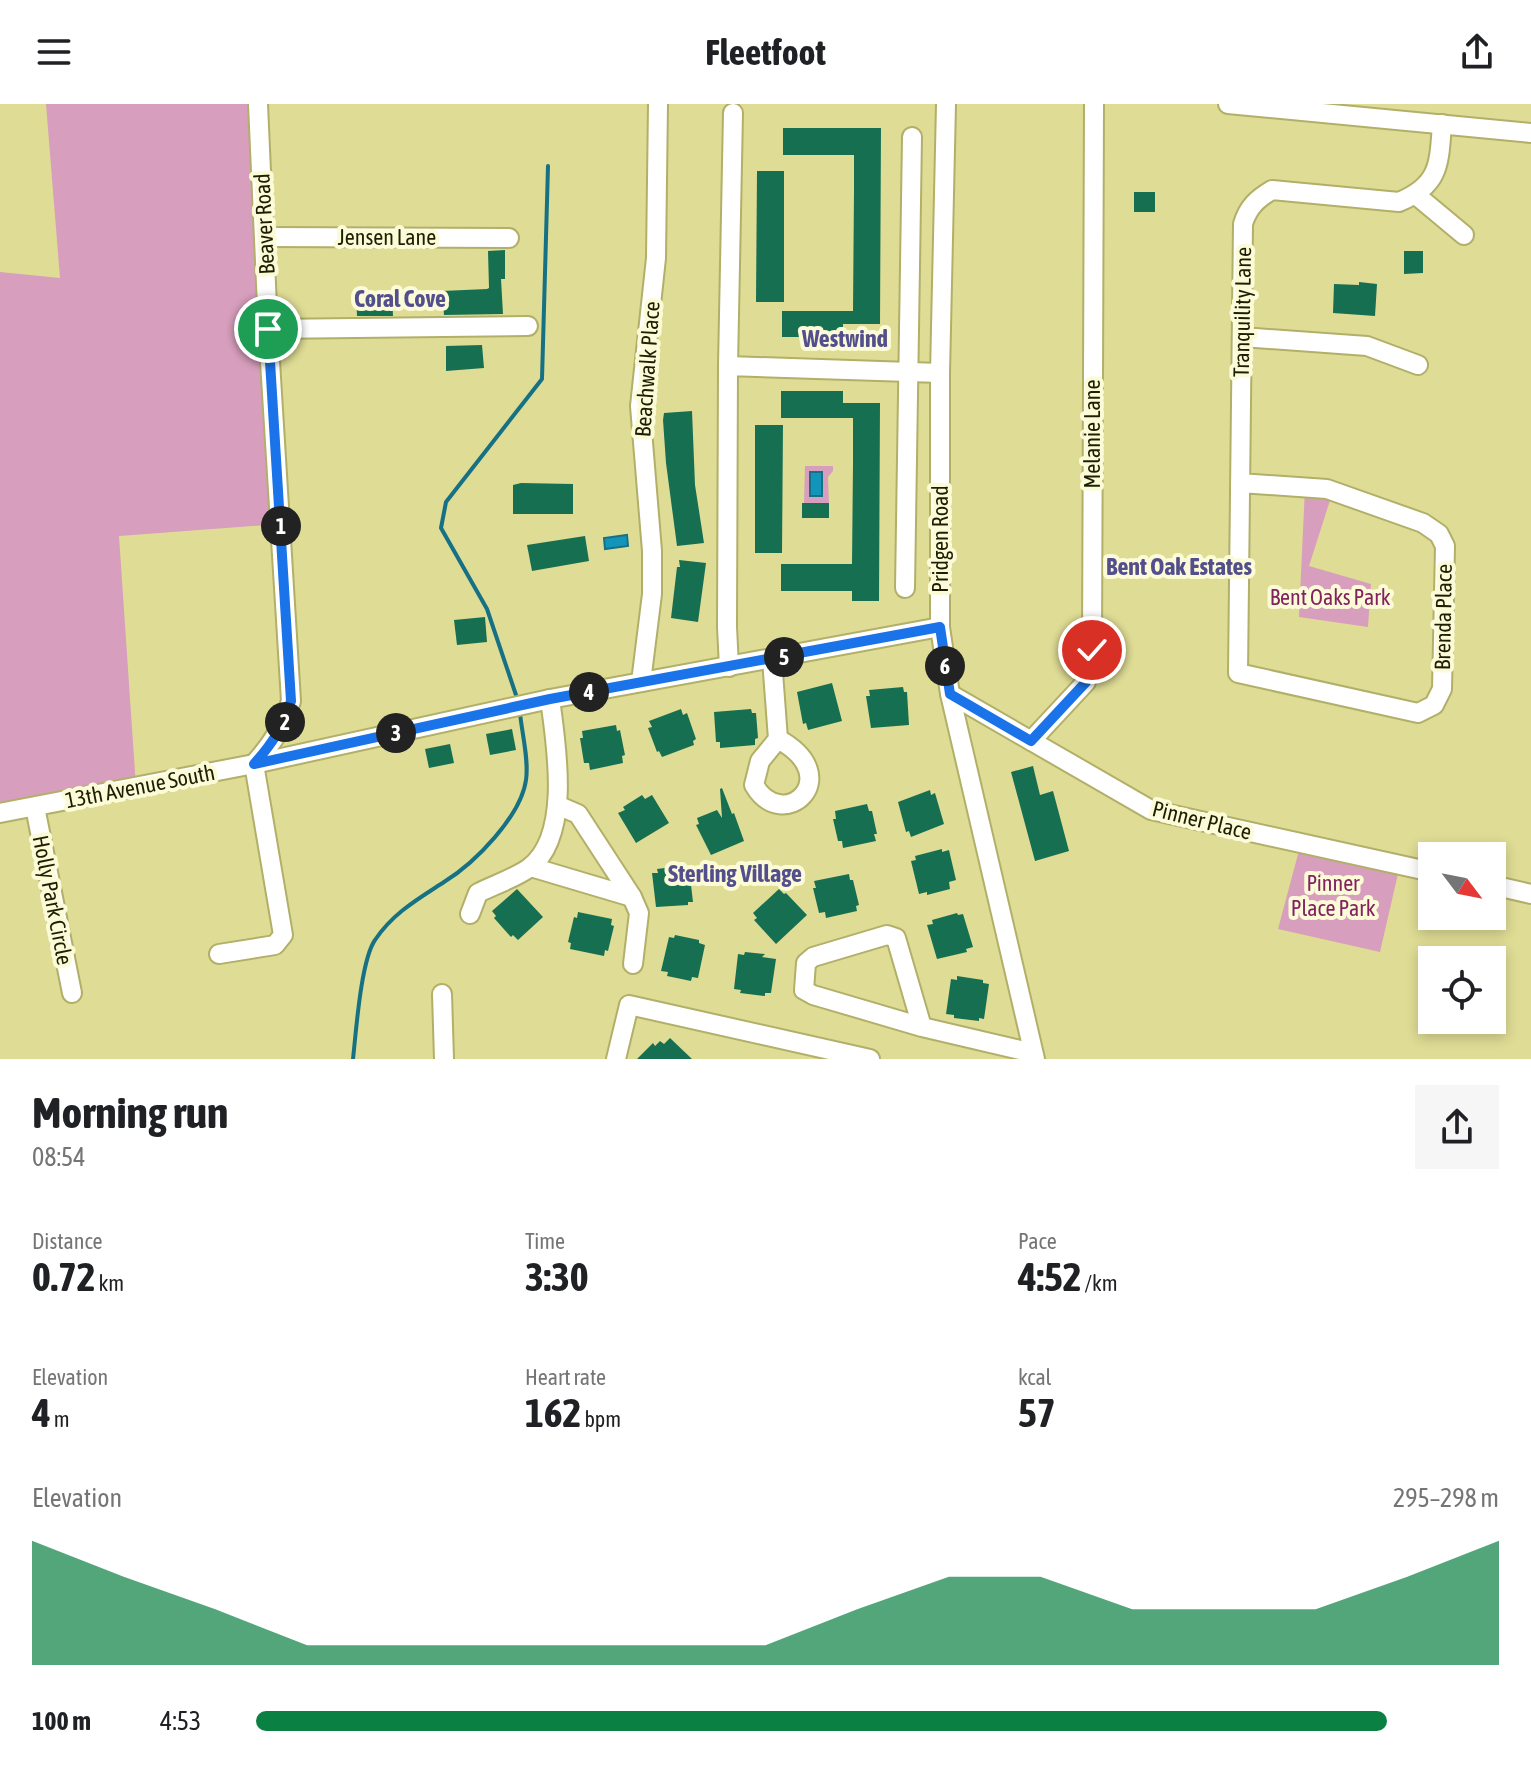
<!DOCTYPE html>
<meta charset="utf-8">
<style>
:root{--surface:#fff;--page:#f6f6f6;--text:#202124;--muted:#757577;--accent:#0b8043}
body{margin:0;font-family:"Asap Condensed",sans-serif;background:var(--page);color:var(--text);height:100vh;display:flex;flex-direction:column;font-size:30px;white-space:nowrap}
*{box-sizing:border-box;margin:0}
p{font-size:26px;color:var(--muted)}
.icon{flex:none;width:44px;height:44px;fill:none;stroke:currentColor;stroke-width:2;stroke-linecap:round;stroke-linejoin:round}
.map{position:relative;height:955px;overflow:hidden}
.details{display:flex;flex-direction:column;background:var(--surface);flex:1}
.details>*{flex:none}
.needle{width:52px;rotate:122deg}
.fabs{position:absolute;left:1418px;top:738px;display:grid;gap:16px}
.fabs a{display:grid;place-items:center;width:88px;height:88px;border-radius:0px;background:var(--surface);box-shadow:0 4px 12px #0003;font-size:40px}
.pin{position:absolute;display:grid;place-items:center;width:68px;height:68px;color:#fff;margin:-34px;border:4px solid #fff;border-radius:50%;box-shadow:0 2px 8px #0007}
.km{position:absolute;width:40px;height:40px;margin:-20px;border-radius:50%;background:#222;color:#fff;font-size:22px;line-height:40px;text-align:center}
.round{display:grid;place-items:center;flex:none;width:84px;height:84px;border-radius:0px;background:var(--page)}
.overview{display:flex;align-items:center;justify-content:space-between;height:136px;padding:0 32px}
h1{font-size:44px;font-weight:700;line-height:60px}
.metrics{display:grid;grid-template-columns:repeat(3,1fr);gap:12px;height:136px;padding:8px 32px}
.metrics div{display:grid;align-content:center}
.metrics b{font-size:40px;font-weight:700}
.metrics small{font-size:22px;font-weight:400}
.metrics p{font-size:22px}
.chart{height:224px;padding:16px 32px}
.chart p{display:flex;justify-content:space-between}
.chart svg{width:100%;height:144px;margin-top:8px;fill:var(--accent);opacity:.7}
ul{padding:0 32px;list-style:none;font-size:26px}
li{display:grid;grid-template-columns:128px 96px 1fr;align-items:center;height:60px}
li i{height:20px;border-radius:10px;background:var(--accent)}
header{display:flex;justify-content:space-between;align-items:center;height:104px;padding:0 32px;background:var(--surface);font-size:36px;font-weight:700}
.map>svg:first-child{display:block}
.green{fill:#d79fbd}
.water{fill:#1294bb;stroke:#167184;stroke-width:2}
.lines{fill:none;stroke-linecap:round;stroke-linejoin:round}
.stream{stroke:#167184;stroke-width:4}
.building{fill:#176f52}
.minor-casing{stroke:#b2af69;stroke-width:22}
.minor{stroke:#fff;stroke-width:18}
.route-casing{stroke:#fff;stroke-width:16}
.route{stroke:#1a73e8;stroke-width:10}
.labels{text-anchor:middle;stroke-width:8;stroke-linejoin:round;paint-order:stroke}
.street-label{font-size:22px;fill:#1f1e02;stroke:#fcfbd8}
.park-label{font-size:22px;fill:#822360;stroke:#fcfbd8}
.neighbourhood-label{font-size:24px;font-weight:bold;fill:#534e8c;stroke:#fcfbd8}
</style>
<header><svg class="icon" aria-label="menu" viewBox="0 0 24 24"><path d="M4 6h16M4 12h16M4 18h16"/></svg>Fleetfoot<svg class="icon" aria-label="share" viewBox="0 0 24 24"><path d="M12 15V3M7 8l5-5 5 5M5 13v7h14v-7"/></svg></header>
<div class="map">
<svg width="1531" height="955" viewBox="0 0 1531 955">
<rect width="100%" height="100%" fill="#dfdc95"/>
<!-- green -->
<g class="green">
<polygon points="46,0 258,0 281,420 119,432 136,683 0,707 0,168 60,174"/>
<polygon points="805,362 833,362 833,367 828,373 829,399 804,399"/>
<polygon points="1305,383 1333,387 1309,462 1371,480 1368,523 1299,513"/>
<polygon points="1301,739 1400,761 1380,848 1278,825"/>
</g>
<!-- water -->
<g class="water">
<rect x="810" y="368" width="12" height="24"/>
<polygon points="627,431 628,442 605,445 604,434"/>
</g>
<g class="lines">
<!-- stream -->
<g class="stream">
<polyline points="516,591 487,505 441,424 446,398 542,275 548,62"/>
<path d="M353 955C356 928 361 856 375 836 393 809 418 795 444 778 475 759 521 712 526 676 529 656 522 630 520 609"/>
</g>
</g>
<!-- building -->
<g class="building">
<polygon points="783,24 881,24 880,220 843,220 843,233 782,233 782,207 853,207 854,85 854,51 783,51"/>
<polygon points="757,67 784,67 784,198 756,198"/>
<rect x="1134" y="88" width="21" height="20"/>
<polygon points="505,146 505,175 501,175 503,210 444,211 442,187 487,185 489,184 488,147"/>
<polygon points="1404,147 1423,147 1423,169 1404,170"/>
<polygon points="1359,178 1377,180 1375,212 1333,209 1334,180 1359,181"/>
<polygon points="380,189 392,189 393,212 357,212 356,190"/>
<polygon points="482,241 484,264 446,267 446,242"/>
<polygon points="781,287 843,287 843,299 880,299 879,497 852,497 852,487 781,487 781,460 852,460 853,360 853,314 781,314"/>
<polygon points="692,307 695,381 704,439 677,442 666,359 663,316 664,309"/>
<polygon points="755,321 783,321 782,449 755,449"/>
<polygon points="521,379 573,380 573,410 513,410 513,381"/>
<rect x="802" y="399" width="27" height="15"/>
<polygon points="585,432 589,457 532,467 527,441"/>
<polygon points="679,456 706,459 698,518 671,514 677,463 680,463"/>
<polygon points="485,513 487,538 457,541 454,516"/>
<polygon points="832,579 842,617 808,626 806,619 803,620 797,588"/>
<polygon points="903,583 904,588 907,588 909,621 871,624 866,592 870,592 869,586"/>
<polygon points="681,605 683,611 687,609 696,635 693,637 694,641 662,653 659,647 657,648 648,624 652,623 649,617"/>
<polygon points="751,605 752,609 756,609 758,634 755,635 755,641 720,644 720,638 716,638 714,608"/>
<polygon points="616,621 617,627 620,626 625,651 622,652 623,659 590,666 589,659 584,659 580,634 583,634 582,627"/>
<polygon points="512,625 516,646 490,651 486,630"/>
<polygon points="450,640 454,659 429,664 425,645"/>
<polygon points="1033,662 1040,691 1053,687 1069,747 1035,757 1011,668"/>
<polygon points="722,684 732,710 734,709 744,737 711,751 696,721 699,720 697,714 717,706 722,714 720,685"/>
<polygon points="930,686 931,691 935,689 944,720 911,733 909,727 906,728 898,698"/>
<polygon points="642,691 645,695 652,691 669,719 636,739 618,709 625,706 623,703"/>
<polygon points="867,700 869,707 872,707 877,730 874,730 876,737 843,744 842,737 838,737 833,715 836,715 835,707"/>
<polygon points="942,745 942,748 949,746 956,776 949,778 950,785 927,791 927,788 919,790 911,757 916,756 915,752"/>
<polygon points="680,762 681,765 689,764 693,798 688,798 688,801 656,803 652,769 658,769 657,765"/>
<polygon points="849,770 850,776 853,776 859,801 856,802 857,807 826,814 825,808 819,809 813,784 816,784 814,777"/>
<polygon points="517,785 543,813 518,836 513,831 511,833 494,814 496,812 492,807"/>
<polygon points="779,785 784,790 786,789 807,811 776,840 754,816 757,814 753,809"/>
<polygon points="578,808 612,815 611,821 614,822 608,847 605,846 604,852 570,845 571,839 568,838 574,813 577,814"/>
<polygon points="957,809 958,811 963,810 973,843 966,845 967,848 937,855 927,821 933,820 932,816"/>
<polygon points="675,831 699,836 699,839 705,841 698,874 692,873 691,877 667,872 668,868 661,867 669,833 674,834"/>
<polygon points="745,848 765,850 762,853 776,855 771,889 765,889 765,892 740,889 741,886 734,885 738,850 744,851"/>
<polygon points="957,872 983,876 983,879 989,880 984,915 979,914 979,917 954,914 954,911 946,910 951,875 957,876"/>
<polygon points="670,934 692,955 637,955 653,939 655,942 660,937 664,940"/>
</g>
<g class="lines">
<defs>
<g id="minor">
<polyline points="946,0 940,269 940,523 950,590 1035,955"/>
<polyline points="1228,0 1531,29"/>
<polyline points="1416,91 1464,131"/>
<polyline points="266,133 509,134"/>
<polyline points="268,225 528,222"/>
<polyline points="1242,233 1367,242 1418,261"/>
<polyline points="728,262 733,9"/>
<path d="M1240 379 1327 385 1423 419 1439 430 1445 442 1442 585 1434 601 1418 609 1238 569 1243 120C1248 103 1257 95 1272 86L1399 98C1440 81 1439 60 1442 20"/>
<polyline points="905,484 912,33"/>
<path d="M772 555 778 635 760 657 754 681C783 731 848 673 778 635"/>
<polyline points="729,563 727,523 728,262 940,269"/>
<polyline points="641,578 652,490 652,447 640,302 656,154 658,0"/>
<polyline points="950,590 1151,706 1432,768"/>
<polyline points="1031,637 1086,578 1092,546 1094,0"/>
<path d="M254 660C272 640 283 623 291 597L268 225 258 0"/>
<polyline points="35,703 72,889"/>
<polyline points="0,709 254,660 550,595 940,523"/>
<polyline points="531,763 632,793 578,710 557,701"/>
<polyline points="1492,781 1531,790"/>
<polyline points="632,793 639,809 633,860"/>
<path d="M470 810 478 789C494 781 515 774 529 764 572 732 556 640 550 595"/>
<polyline points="219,850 275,841 283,831 254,660"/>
<polyline points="442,890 444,955"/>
<polyline points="922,923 896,834 887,831 813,853 806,859 804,886 813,891 922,923 1033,949"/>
<polyline points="616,955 629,901 870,955"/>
</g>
</defs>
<!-- minor casing -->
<use href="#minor" class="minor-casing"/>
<!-- minor -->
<use href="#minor" class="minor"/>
</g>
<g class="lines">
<defs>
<path id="route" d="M268 225 291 597C283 623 272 640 254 660L550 595 940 523 950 590 1031 637 1086 578 1092 546"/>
</defs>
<!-- route casing -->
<use href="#route" class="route-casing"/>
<!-- route -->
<use href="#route" class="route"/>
</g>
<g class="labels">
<!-- street labels -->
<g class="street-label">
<text transform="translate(264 120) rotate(-93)" y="8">Beaver Road</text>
<text x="387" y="141">Jensen Lane</text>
<text transform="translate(1242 208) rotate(-89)" y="8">Tranquility Lane</text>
<text transform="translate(647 265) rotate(-86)" y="8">Beachwalk Place</text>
<text transform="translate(1092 330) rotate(-90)" y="8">Melanie Lane</text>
<text transform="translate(940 435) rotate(-90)" y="8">Pridgen Road</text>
<text transform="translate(1443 513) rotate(-89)" y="8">Brenda Place</text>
<text transform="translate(140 682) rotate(-11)" y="8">13th Avenue South</text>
<text transform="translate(1202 716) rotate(14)" y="8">Pinner Place</text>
<text transform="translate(53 796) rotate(79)" y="8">Holly Park Circle</text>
</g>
<!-- park labels -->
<g class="park-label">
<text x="1330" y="501">Bent Oaks Park</text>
<text x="1333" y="787">Pinner<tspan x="1333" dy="25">Place Park</tspan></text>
</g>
<!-- neighbourhood labels -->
<g class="neighbourhood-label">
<text x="400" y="203">Coral Cove</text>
<text x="845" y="243">Westwind</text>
<text x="1179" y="471">Bent Oak Estates</text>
<text x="735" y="778">Sterling Village</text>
</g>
</g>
</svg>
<div class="fabs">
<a><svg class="needle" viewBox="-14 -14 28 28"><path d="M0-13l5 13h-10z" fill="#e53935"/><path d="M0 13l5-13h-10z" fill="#757577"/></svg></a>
<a><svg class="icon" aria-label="locate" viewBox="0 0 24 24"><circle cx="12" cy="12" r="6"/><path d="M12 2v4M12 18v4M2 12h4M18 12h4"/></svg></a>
</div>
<div class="pin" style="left:268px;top:225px;background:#1e9e55"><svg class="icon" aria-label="arrive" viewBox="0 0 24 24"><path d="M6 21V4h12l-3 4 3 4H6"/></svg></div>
<div class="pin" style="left:1092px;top:546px;background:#d93025"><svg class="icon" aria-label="check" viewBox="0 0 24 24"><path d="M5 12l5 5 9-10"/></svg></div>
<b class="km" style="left:281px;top:422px">1</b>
<b class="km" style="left:285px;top:618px">2</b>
<b class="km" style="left:396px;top:629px">3</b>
<b class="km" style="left:589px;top:588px">4</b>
<b class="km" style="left:784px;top:553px">5</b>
<b class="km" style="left:945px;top:562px">6</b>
</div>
<section class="details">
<div class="overview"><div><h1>Morning run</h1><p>08:54</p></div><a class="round"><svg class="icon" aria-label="share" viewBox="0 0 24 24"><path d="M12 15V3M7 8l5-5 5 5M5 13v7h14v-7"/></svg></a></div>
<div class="metrics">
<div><p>Distance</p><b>0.72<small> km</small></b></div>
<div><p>Time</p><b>3:30</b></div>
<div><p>Pace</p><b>4:52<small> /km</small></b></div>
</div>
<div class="metrics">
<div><p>Elevation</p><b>4<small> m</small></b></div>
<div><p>Heart rate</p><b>162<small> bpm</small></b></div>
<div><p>kcal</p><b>57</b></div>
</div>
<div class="chart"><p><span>Elevation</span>295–298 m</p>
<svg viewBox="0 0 160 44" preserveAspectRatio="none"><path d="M0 44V6L10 17L20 27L30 38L40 38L50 38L60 38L70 38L80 38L90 27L100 17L110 17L120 27L130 27L140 27L150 17L160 6V44z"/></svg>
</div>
<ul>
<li><b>100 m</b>4:53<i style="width:91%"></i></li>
</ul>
</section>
